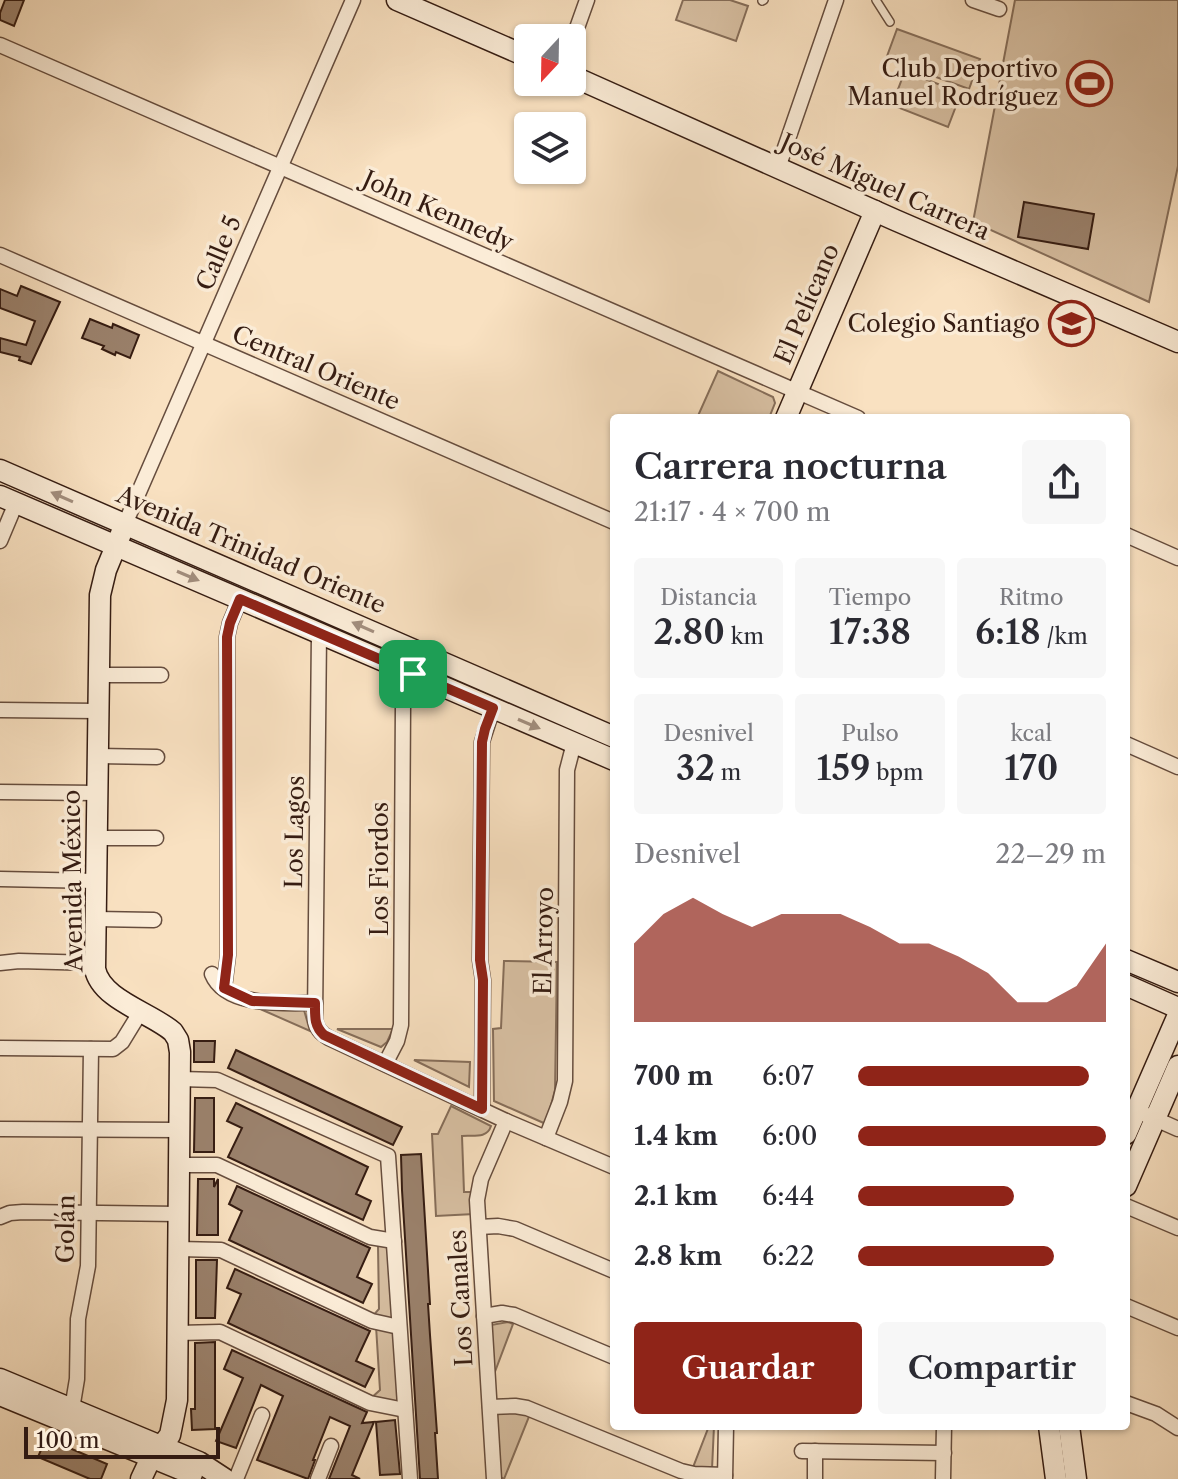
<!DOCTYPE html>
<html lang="es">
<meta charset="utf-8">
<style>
:root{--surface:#fff;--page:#f7f7f7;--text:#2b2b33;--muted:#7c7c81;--accent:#8f2418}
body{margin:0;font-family:"Libre Caslon Text",serif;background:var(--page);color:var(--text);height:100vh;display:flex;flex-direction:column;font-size:30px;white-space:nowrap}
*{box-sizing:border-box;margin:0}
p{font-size:26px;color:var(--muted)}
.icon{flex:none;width:44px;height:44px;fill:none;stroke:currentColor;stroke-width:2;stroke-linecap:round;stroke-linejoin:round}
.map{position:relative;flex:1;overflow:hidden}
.panel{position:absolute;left:610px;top:414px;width:520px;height:1016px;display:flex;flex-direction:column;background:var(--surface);border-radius:8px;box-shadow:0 2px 6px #0004}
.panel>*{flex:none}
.needle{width:52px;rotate:202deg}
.buttons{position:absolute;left:514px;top:24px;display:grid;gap:16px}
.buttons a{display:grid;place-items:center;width:72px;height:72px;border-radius:8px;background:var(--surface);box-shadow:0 2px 6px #0004;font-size:40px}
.scale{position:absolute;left:24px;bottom:20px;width:196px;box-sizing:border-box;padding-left:8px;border:4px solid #351c12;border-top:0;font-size:22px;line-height:28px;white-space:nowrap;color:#351c12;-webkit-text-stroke:6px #fbecd7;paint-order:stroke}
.pin{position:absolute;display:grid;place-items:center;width:68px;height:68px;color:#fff;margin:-34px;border-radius:16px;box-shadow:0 4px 12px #0006}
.round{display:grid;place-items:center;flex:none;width:84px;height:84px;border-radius:8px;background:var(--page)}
.headline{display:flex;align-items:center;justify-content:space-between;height:136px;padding:0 24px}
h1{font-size:36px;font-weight:600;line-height:60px}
.figures{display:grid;grid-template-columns:repeat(3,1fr);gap:12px;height:136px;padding:8px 24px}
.figures div{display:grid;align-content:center;border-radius:8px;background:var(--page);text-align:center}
.figures b{font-size:34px;font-weight:600}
.figures small{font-size:22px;font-weight:400}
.figures p{font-size:22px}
.chart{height:224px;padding:16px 24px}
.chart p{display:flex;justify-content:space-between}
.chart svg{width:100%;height:144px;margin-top:8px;fill:var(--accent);opacity:.7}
.cta{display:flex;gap:16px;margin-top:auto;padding:16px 24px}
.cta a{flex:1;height:92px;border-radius:8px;background:var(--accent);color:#fff;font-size:32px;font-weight:600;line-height:92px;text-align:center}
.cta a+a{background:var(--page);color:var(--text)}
ul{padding:0 24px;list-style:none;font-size:26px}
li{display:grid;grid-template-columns:128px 96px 1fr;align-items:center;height:60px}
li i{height:20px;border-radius:10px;background:var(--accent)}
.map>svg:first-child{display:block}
.green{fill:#d8c0a3;stroke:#866e5a;stroke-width:2}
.building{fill:#9b826d;stroke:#351c12;stroke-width:2}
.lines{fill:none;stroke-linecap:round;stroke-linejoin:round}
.lane-casing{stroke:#664d3e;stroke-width:10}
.street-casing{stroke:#664d3e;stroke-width:17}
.secondary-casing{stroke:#351c12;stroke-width:23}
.lane{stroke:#fbecd7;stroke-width:7}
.street{stroke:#fbecd7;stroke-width:14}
.secondary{stroke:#fbecd7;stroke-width:20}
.oneway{fill:#a28e7e}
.route-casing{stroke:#fff;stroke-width:16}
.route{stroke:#8f2418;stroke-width:10}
.labels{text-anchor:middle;stroke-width:7;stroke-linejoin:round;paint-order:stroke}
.poi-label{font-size:24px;fill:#351c12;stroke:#fbecd7;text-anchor:end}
.street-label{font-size:24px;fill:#351c12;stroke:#fbecd7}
</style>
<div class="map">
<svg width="1178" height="1479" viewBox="0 0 1178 1479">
<rect width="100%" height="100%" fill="#f9e1c1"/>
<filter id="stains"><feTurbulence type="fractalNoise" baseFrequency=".0025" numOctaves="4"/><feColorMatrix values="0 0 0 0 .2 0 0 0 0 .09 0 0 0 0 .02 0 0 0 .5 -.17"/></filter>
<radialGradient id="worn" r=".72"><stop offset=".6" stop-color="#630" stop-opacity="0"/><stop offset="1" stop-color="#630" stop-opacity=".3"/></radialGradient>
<!-- green -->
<g class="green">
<polygon points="683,0 730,0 748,6 736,41 676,20"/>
<polygon points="1015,0 1178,0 1178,166 1149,302 973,222"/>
<polygon points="897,29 980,59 969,89 886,59"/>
<polygon points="905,71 961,93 948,127 892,105"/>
<polygon points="718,371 773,397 775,403 769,418 697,418"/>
<polygon points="504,961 557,962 555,1090 546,1124 494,1101 493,1029 501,1028"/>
<polygon points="258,1008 304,1010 310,1031"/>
<polygon points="337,1029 393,1029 387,1042 381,1047"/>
<polygon points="414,1060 470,1062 469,1087"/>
<path d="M451 1106 491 1126C487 1139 473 1135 462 1136L464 1192H473L474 1214 436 1216 432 1134H438Z"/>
<polygon points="378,1246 391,1246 395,1315 390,1321 371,1318 379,1309"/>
<polygon points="508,1322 513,1324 493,1377 491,1325"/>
<polygon points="376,1326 398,1335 400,1402 370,1399 380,1390"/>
<polygon points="502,1411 530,1414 504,1479 498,1476 494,1417"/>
<polygon points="709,1426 714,1426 712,1469 692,1470"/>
</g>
<!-- building -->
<g class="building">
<polygon points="5,0 24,0 14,26 0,20 0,13"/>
<polygon points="1024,202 1094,214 1088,249 1018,237"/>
<polygon points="21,286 60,302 31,364 19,360 20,357 0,352 0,338 26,345 35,321 0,308 0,289 17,296"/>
<polygon points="90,319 112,328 113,324 139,335 130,358 116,352 115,355 102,349 104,346 82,338"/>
<polygon points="194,1041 215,1041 214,1062 194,1062"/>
<polygon points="236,1050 402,1127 393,1145 228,1068"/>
<polygon points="214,1097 214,1152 194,1152 195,1098 214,1098"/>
<polygon points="236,1103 368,1167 356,1194 371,1201 363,1220 228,1157 242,1128 227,1121"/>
<polygon points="421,1154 430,1304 428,1304 430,1335 437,1433 435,1433 438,1479 420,1479 402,1190 401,1155"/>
<polygon points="198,1179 214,1179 214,1187 218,1179 218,1235 197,1235"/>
<polygon points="237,1186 370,1248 357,1277 372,1284 363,1303 229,1240 242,1211 229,1204"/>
<polygon points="196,1260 217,1260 215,1318 196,1318"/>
<polygon points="235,1269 370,1331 356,1361 374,1369 365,1387 228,1323 241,1294 227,1288"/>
<polygon points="215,1342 215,1429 192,1430 191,1409 195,1409 195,1343"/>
<polygon points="232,1350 367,1412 362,1423 374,1422 352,1475 360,1479 329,1479 350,1426 330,1417 313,1460 315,1460 308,1479 257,1460 283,1396 261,1385 236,1448 216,1441 243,1378 224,1369"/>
<polygon points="395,1420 400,1474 380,1475 376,1422"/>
<polygon points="46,1438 107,1464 101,1479 90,1479 38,1457"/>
</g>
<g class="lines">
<defs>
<g id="lane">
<polyline points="876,0 890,22"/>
<polyline points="762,1 764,0"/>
</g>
<g id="street">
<polyline points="973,0 999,9"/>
<polyline points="572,42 587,0"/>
<polyline points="0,45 858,418"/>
<polyline points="778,168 836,0"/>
<polyline points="0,255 614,522"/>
<polyline points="125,524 353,0"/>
<polyline points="1126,535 1178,558"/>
<polyline points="0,541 16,503"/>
<path d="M319 633 315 1018C316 1028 320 1033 329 1038L506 1121 614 1167"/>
<polyline points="99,675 161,675"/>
<polyline points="0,710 98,711"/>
<polyline points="1126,744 1178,767"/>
<polyline points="98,756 157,757"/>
<polyline points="0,792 97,793"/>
<polyline points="97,838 156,838"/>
<polyline points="0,879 96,881"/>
<polyline points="96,919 154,920"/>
<polyline points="0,963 19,961 95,963"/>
<path d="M212 974C226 1008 286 1003 315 1003"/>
<polyline points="224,988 228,955 227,637 230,623 240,599"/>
<polyline points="0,1048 113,1049 122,1042 141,1011"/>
<polyline points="385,1064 397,1041 401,1025 403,703 413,674"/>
<polyline points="180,1079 217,1080 388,1156 410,1479"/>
<polyline points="1126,1106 1178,1129"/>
<polyline points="482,1109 483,980 480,960 482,742 493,708"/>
<polyline points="0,1129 179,1130"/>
<polyline points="546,1138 560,1102 565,1081 567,770 574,743"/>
<polyline points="179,1165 217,1165 370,1237 394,1241"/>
<polyline points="1126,1206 1178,1228"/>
<polyline points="0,1217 10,1213 23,1212 179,1214"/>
<polyline points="479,1227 498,1226 515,1229 614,1271"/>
<polyline points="179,1249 221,1250 372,1321 399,1327"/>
<polyline points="1126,1306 1178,1328"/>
<polyline points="484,1316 502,1313 514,1315 614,1357"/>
<polyline points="178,1333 220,1332 370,1403 405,1410"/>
<polyline points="1126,1403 1156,1414 1178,1428"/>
<polyline points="490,1407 515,1406 527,1408 681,1471 694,1474 725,1475"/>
<polyline points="72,1409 77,1379 78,1319 88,1266 91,1049"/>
<polyline points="802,1451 944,1453"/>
<polyline points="236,1479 262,1415"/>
<polyline points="318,1479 331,1446"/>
<polyline points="494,1479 477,1200 481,1179 506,1121"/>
<polyline points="725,1479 726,1426"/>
<polyline points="815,1479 815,1451"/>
<polyline points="943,1479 944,1426"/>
</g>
<g id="secondary">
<polyline points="397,0 528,57"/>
<polyline points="572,76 895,220 1178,342"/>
<polyline points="786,418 875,211"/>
<polyline points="0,470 614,737"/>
<polyline points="0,496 614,760"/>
<path d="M125 524 106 570 100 595 95 969C101 1000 152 1013 173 1032L178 1040 180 1052 177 1400 170 1435 149 1462 141 1479"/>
<polyline points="1126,960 1178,982"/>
<polyline points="1126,985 1178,1008"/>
<polyline points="1126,1134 1178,1015"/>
<polyline points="1126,1186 1178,1066"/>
<polyline points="0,1379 199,1462 225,1479"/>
<polyline points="0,1395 192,1474"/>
<polyline points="1049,1426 1056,1479"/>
<polyline points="1069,1426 1076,1479"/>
</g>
</defs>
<!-- lane casing -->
<use href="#lane" class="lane-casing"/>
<!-- street casing -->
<use href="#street" class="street-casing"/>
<!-- secondary casing -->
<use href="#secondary" class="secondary-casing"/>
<!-- lane -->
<use href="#lane" class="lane"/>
<!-- street -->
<use href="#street" class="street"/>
<!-- secondary -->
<use href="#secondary" class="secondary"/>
</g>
<!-- one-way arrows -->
<defs><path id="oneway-solid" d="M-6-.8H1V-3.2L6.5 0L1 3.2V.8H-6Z" transform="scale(2)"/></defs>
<g class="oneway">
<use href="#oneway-solid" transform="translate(62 497) rotate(-156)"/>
<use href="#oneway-solid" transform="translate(188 576) rotate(23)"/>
<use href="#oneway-solid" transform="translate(363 627) rotate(-156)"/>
<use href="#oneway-solid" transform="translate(529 724) rotate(23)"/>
</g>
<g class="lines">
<defs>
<path id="route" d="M240 599 493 708 485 729 482 742 480 960 483 980 482 1109 324 1035C314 1026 315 1016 315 1003L252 1001 224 988 228 955 227 637 230 623Z"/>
</defs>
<!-- route casing -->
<use href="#route" class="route-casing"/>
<!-- route -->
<use href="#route" class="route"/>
</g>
<!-- icons -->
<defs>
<symbol id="stadium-ring" viewBox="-11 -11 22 22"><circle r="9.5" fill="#fbecd7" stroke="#8f2418" stroke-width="1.5"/><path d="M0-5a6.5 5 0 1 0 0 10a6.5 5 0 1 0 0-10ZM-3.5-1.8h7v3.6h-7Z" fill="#8f2418"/></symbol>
<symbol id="school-ring" viewBox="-11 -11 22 22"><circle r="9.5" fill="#fbecd7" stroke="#8f2418" stroke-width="1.5"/><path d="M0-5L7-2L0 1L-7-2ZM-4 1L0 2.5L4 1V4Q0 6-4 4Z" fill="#8f2418"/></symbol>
</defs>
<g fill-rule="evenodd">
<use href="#stadium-ring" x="1064" y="58" width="51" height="51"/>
<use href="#school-ring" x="1046" y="298" width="51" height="51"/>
</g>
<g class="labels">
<!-- poi labels -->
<g class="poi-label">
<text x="1058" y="77">Club Deportivo<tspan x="1058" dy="28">Manuel Rodríguez</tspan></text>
<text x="1040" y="332">Colegio Santiago</text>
</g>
<!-- street labels -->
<g class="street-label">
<text transform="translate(885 187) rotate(24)" y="8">José Miguel Carrera</text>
<text transform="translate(438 211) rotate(24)" y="8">John Kennedy</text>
<text transform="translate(219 253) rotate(-67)" y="8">Calle 5</text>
<text transform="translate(807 304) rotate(-67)" y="8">El Pelícano</text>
<text transform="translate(316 368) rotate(23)" y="8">Central Oriente</text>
<text transform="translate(251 550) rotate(23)" y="8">Avenida Trinidad Oriente</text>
<text transform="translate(295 832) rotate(-89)" y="8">Los Lagos</text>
<text transform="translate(380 869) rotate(-90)" y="8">Los Fiordos</text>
<text transform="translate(73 881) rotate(-91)" y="8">Avenida México</text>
<text transform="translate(544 941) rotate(-89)" y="8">El Arroyo</text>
<text transform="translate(66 1229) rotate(-89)" y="8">Golán</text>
<text transform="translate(461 1298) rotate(-93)" y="8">Los Canales</text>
</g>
</g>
<rect width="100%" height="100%" filter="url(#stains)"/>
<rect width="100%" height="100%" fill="url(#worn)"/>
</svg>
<div class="buttons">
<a><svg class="needle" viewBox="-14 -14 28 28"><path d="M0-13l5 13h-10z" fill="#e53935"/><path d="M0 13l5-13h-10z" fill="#7c7c81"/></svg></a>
<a><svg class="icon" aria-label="layers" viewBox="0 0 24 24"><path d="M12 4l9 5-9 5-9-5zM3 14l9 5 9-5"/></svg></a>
</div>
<div class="scale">100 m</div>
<div class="pin" style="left:413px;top:674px;background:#1e9e55"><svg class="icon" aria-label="arrive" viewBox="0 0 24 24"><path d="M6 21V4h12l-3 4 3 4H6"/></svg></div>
<section class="panel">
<div class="headline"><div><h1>Carrera nocturna</h1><p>21:17 · 4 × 700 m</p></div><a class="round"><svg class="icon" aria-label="share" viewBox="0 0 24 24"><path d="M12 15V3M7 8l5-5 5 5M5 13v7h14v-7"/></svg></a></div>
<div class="figures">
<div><p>Distancia</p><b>2.80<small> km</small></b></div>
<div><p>Tiempo</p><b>17:38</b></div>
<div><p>Ritmo</p><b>6:18<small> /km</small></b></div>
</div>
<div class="figures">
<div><p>Desnivel</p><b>32<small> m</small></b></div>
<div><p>Pulso</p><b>159<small> bpm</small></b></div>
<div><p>kcal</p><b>170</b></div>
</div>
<div class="chart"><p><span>Desnivel</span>22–29 m</p>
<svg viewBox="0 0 160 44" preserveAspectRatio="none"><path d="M0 44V20L10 11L20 6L30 11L40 15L50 11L60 11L70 11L80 15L90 20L100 20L110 24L120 29L130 38L140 38L150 33L160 20V44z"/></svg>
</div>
<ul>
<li><b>700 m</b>6:07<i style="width:93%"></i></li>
<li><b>1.4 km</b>6:00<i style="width:100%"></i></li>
<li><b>2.1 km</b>6:44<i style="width:63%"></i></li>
<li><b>2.8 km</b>6:22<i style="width:79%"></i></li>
</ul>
<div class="cta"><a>Guardar</a><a>Compartir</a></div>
</section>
</div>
